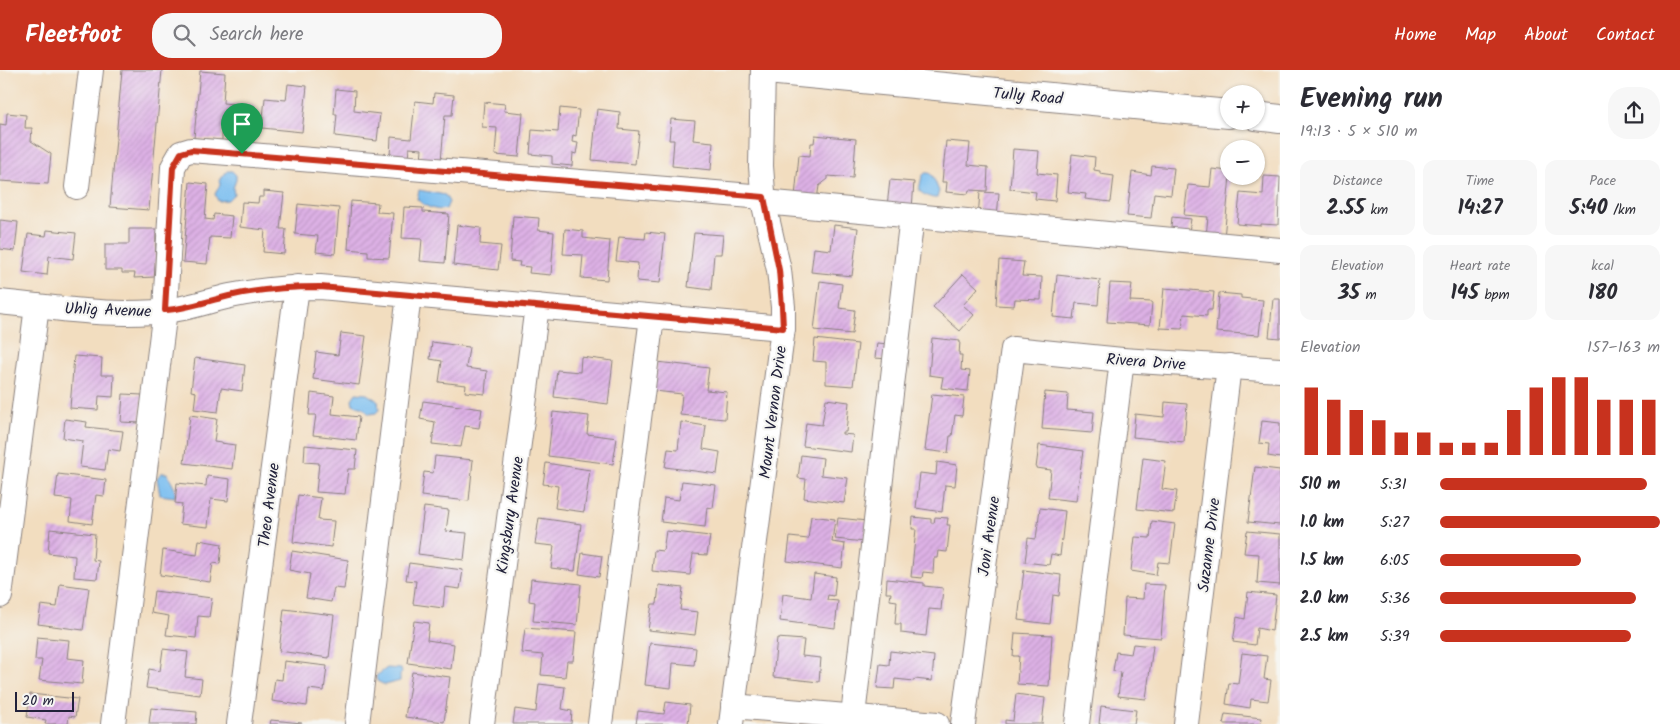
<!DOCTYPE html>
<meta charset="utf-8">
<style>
:root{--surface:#fff;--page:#f7f7f7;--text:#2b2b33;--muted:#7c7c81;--accent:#c8321e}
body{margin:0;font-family:Kalam,sans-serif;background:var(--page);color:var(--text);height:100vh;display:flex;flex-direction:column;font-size:19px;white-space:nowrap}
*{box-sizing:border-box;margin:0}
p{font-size:16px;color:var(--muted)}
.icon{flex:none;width:28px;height:28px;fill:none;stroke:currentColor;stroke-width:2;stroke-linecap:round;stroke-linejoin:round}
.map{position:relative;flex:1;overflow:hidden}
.sheet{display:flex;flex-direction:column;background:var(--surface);width:400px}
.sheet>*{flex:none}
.fabs{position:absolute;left:1220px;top:15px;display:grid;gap:10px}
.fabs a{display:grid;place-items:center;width:45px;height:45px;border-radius:50%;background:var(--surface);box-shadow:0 1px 4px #0004;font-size:25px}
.scale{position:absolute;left:15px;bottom:12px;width:59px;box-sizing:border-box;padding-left:5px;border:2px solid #22223b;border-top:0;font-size:14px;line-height:18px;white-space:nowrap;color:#22223b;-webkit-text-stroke:4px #f6f6f2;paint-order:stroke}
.pin{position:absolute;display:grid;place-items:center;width:42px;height:42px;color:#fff;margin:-51px -21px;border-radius:50% 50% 50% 0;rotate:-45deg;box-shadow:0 0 5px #0007}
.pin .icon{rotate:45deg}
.round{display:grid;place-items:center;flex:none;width:52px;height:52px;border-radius:20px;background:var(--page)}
.headline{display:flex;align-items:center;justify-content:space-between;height:85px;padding:0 20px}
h1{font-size:28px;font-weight:600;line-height:38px}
.stats{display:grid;grid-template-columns:repeat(3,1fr);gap:8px;height:85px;padding:5px 20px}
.stats div{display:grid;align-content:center;border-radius:12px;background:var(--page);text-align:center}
.stats b{font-size:21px;font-weight:600}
.stats small{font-size:14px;font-weight:400}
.stats p{font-size:14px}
.chart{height:140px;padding:10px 20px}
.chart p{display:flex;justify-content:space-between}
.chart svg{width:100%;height:90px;margin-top:5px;stroke:var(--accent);stroke-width:6}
ul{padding:0 20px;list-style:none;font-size:16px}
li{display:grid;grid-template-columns:80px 60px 1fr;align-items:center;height:38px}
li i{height:12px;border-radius:6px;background:var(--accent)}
header{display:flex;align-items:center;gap:30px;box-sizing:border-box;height:70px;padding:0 25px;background:var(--accent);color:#fff}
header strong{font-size:24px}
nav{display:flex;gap:28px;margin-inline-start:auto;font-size:18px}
.search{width:350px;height:45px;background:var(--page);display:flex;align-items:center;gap:12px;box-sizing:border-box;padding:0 18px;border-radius:20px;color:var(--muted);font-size:19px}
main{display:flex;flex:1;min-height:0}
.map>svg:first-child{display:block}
.water{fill:#7abef0;stroke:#4e7096}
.building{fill:url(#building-hatch)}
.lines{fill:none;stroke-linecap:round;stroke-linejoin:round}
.minor-casing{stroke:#8a807d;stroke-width:26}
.major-casing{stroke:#8a807d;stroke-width:30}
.minor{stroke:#fff;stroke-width:24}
.major{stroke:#fff;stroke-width:28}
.route-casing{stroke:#fff;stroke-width:10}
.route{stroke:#c8321e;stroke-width:6}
.labels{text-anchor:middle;stroke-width:4.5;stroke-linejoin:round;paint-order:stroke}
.street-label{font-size:16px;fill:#22223b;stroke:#f6f6f2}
</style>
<header>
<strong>Fleetfoot</strong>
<div class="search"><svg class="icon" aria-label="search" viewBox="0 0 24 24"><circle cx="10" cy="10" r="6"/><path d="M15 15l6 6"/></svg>Search here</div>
<nav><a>Home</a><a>Map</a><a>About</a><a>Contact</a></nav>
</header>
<main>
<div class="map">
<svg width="1280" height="654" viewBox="0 0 1280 654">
<defs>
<pattern id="building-hatch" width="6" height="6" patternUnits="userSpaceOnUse" patternTransform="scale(1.25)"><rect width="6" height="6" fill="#ddb1e5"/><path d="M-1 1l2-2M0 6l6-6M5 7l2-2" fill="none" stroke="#bd98c5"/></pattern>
</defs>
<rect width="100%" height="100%" fill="#f6f6f2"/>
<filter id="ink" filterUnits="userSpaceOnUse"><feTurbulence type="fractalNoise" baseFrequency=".02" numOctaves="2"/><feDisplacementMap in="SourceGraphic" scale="10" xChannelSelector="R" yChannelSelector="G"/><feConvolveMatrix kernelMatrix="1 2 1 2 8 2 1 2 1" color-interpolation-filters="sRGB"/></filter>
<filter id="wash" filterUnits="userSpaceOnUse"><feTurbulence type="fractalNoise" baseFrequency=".0096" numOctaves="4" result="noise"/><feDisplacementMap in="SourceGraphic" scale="20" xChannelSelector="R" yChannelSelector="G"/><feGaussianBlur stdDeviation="1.12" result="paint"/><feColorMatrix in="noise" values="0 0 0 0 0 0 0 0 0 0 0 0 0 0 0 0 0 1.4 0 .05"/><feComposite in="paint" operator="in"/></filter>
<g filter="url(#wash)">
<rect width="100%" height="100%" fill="#f2ddbf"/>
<!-- water -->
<g class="water">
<polygon points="227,101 232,101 236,105 236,110 233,118 234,124 228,130 218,131 215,124 220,115 220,110"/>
<path d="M925 103H929C934 106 936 115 939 121L937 128C932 129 921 124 919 120L922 106Z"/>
<path d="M419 120 445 125 449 132 446 139C437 142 423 136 417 129Z"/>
<polygon points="356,323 367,324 378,331 379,340 376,343 369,344 363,338 353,334 352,329"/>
<polygon points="161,403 167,403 175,419 175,427 160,425 157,408"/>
<polygon points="387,598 401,599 402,603 400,605 400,611 385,615 377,611 376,606"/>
</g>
<g id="blocks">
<!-- building -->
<g class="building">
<polygon points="122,0 162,0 149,140 110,137"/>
<polygon points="200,1 225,3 223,33 254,36 252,61 222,59 222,70 194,68"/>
<polygon points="288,14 307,16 302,62 262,58 265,28 286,30"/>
<polygon points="336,19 355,21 354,41 380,44 377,71 335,66 337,44 334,44"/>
<polygon points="434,23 454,25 452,45 445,45 441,91 421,90 422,79 409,78 408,89 390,87 391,67 411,69 415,31 433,33"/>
<polygon points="484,32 505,34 504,41 523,43 519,87 495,85 497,58 482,57"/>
<polygon points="560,38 579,40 576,66 573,65 572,72 578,73 576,84 573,83 572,96 552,94 552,86 530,84 532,60 558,62"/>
<polygon points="597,39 620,42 619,59 639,61 635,94 592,90"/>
<polygon points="7,43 26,45 25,58 32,58 31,71 51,84 48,114 0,111 0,54 6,55"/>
<polygon points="671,49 695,51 693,70 713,72 711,100 672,96 674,70 669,70"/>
<polygon points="815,65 856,69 853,108 828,106 828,109 819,116 817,129 795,127 799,85 810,86 811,73 814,73"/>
<polygon points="946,71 970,73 968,95 988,97 987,121 969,120 968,124 946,122 947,112 942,112"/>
<polygon points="1013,79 1039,81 1037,103 1057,105 1055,131 1035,129 1036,122 1010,119"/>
<polygon points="1072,84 1095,87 1094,100 1100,101 1100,104 1114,106 1111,132 1085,129 1086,124 1068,122"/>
<polygon points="1152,96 1174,98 1171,125 1154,123 1151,148 1127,146 1132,102 1151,105"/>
<polygon points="1212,99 1229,101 1229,106 1230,106 1224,168 1206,166 1208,147 1184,145 1188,115 1210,117"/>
<polygon points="1264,106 1280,107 1278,155 1261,154 1261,156 1237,154 1240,123 1263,125"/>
<polygon points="890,110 914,112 912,139 887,136"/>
<polygon points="190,112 208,114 205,149 213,150 214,144 232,146 230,168 210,167 207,194 183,192"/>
<polygon points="264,121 284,123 280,159 286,159 284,184 263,182 265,160 240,157 242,132 258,133 259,127 264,127"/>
<polygon points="980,122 999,123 997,149 978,148"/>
<polygon points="351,131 378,133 377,142 393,143 389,188 368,187 368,181 348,179"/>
<polygon points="298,134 339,138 335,184 316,182 318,166 295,164"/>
<polygon points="404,137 423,138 423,142 449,144 445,193 420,191 422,169 402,168"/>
<polygon points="513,146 539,148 538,160 554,162 551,205 529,203 530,197 519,196 520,192 510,191"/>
<polygon points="1172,147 1191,149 1188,168 1170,167"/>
<polygon points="0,150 18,152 15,181 0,179"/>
<polygon points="457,155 481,158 480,174 501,176 498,200 453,195"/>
<polygon points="834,155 858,158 852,206 811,202 814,178 831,180"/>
<polygon points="129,159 156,159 155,207 134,208 135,203 122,203 122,200 105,200 105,174 129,174"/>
<polygon points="565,159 583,161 583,168 610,171 607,210 581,208 583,185 563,184"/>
<polygon points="47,160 76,163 73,189 49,186 47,205 23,202 28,164 46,166"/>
<polygon points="646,162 665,164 660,213 637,211 638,193 616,191 619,167 645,169"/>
<polygon points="694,163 723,165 721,184 714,184 711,220 688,217"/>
<polygon points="999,190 1024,192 1022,206 1042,207 1041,230 1015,229 1014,236 996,235"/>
<polygon points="963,204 978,218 963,235 974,245 960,261 933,237"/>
<polygon points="1057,205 1100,210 1098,235 1076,233 1074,249 1053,247"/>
<polygon points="820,211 842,214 839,238 855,240 852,264 814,260"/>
<polygon points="1110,213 1132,214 1130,231 1152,232 1150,255 1107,252"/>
<polygon points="1164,218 1214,222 1212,240 1207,240 1207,246 1184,244 1182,259 1160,258"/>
<polygon points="1219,223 1241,225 1241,228 1263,230 1259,265 1216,262"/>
<polygon points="1273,229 1280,229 1280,268 1269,267"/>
<polygon points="341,263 366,266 359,315 313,309 316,282 338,285"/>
<polygon points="932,268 960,271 959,285 962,285 961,300 970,301 968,321 941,318 943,307 929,305"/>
<polygon points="815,269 858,274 853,316 826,314 826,292 813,291"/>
<polygon points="432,272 469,277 466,298 487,301 485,324 465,322 466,315 439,312 442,291 430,289"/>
<polygon points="877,273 889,274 888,289 875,288"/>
<polygon points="74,286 102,288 101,305 114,305 113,327 99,326 98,340 70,338"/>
<polygon points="581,287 613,291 608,334 554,327 557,300 580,302"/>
<polygon points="195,288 245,295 242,321 221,318 218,342 194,339 196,322 191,321"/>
<polygon points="657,292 709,298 706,320 727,322 725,349 680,345 682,324 654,321"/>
<polygon points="1045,322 1068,324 1067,340 1094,342 1092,363 1042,359"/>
<polygon points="311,323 334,326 332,344 359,347 356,370 313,365 316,345 309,345"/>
<polygon points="123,324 142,325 140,353 121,352"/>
<polygon points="932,324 964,327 962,346 955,345 952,366 950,366 948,383 925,380"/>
<polygon points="826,329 849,332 846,362 842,362 842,364 853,365 851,382 803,376 806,353 822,355"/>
<polygon points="423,331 482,339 479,358 465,356 461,377 432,374 435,352 420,349"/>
<polygon points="1165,332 1187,334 1184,372 1133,367 1135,344 1164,347"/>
<polygon points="553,342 589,346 587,364 617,368 613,394 548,386"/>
<polygon points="190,345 217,349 214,372 235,375 232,399 184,393"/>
<polygon points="65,349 87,352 86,357 123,361 120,381 108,379 105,400 80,397 83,371 63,368"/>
<polygon points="1262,351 1280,353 1280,388 1268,386 1269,374 1259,373"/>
<polygon points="681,352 706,356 703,379 720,382 717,404 665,397 668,379 678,380"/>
<polygon points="305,375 357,380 355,399 348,399 345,424 316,422 319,393 304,392"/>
<polygon points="1039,375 1083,381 1076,431 1048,428 1051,400 1036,398"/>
<polygon points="801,385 823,388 821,405 848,408 844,433 804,428 806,409 798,408"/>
<polygon points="435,386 473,390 469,431 421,426 424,402 433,403"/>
<polygon points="1143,388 1166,391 1162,419 1177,421 1174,443 1137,439"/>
<polygon points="937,392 957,395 955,416 945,415 942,442 916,438 920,403 936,405"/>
<polygon points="546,393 590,400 584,442 555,438 558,416 543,414"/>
<polygon points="1255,397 1280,400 1280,455 1248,452"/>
<polygon points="58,404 106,410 104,426 96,425 92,454 70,451 72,430 55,428"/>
<polygon points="207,406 230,409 228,431 211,429 208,457 180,454 182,434 175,433 177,413 206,416"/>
<polygon points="682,411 716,415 713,438 707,437 705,457 661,452 664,428 679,430"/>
<polygon points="298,425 321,428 318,450 334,451 331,477 293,472"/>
<polygon points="424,437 449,440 446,461 467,463 464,490 418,484"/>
<polygon points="1040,438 1065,441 1060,486 1051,484 1049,495 1025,492 1028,468 1036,469"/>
<polygon points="811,446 835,449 832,472 845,474 842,498 787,491 790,467 808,469"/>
<polygon points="913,447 931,449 931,453 934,453 935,447 948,448 947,455 950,455 947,482 938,481 937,488 934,488 933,503 923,502 922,508 911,507 916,459 912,459"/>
<polygon points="539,448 581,454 575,501 551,498 554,476 535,474"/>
<polygon points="838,448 867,451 865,472 835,469"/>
<polygon points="1152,451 1175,454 1170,493 1158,492 1156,505 1131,501 1135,467 1150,468"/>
<polygon points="50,459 95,464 93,490 99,491 97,509 74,507 75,486 48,483"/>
<polygon points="666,461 710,466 707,485 693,484 690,505 652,501 654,480 663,481"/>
<polygon points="1247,461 1280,464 1280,515 1257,513 1259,484 1244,483"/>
<polygon points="199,470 222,474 220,494 213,493 210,512 160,505 163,480 197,485"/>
<polygon points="292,481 348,490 344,519 334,518 331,532 306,528 310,504 289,500"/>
<polygon points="582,483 602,486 599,507 579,504"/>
<polygon points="409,493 463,500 460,519 445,517 443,538 413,534 416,511 406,510"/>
<polygon points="1024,500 1061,505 1059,526 1053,525 1050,554 1018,550"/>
<polygon points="814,504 836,507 834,526 828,525 827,530 838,531 835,558 780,551 783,524 811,528"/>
<polygon points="531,509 581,514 577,555 533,551 535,532 529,531"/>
<polygon points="887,509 924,513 924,516 943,518 941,540 929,539 926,566 901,563 901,554 895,554 897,531 890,530 891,523 886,523"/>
<polygon points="60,514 89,518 83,560 38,554 41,535 57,537"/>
<polygon points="1144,514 1165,515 1161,568 1123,565 1125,528 1143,529"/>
<polygon points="659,515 683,518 680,540 698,542 695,565 648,560 652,534 657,534"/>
<polygon points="154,521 212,528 209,547 198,546 196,568 166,565 169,546 151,543"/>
<polygon points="1248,522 1276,525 1272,561 1257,558 1255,575 1233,572 1237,547 1245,549"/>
<polygon points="284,539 334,545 329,588 279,581"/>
<polygon points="414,551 429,553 427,570 454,574 451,599 408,593"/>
<polygon points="525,558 576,562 573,591 567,591 565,607 541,605 543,585 522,583"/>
<polygon points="1015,563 1052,565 1049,616 1017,614 1019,586 1013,586"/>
<polygon points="37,567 69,570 67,588 84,590 82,614 39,610 42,590 35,590"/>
<polygon points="777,568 804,570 802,586 821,588 819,612 773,607"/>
<polygon points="650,573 696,578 694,595 673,593 671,618 645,615"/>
<polygon points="1133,574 1153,576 1146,629 1118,626 1121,602 1113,601 1116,582 1131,584"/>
<polygon points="163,579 188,582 185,607 202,609 200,625 146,618 149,599 160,601"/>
<polygon points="890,581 934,586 932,611 915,609 914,611 895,609 894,619 877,618 880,594 889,595"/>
<polygon points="1242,583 1267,586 1264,609 1271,610 1268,631 1251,629 1250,638 1226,634 1229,613 1238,614"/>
<polygon points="284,591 327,596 324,621 309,619 307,636 272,631 275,609 282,610"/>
<polygon points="412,602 450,607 444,652 405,647"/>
<polygon points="539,614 565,617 562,639 572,641 571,654 513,654 515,639 536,642"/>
<polygon points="30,624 78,629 75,647 69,646 68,654 45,654 46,650 27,647"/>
<polygon points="1016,624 1045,628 1042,654 1005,654 1005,650 1013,651"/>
<polygon points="666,632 690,635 688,654 636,654 638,641 664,644"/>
<polygon points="1101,636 1136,640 1134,654 1099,654"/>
<polygon points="151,638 197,642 196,654 149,654"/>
<polygon points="1225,644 1262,648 1261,654 1223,654"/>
<polygon points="271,650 302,653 302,654 270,654"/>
</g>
</g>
</g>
<g filter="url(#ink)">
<use href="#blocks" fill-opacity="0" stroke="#8a807d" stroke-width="1"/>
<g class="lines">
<defs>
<g id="minor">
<polyline points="77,117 91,0"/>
<polyline points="764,132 1280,180"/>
<path d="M0 232C59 238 119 249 178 239 195 236 212 230 230 226 260 220 289 217 320 217L783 258"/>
<polyline points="0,526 37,236"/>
<polyline points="733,636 937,654"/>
<polyline points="113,654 165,240 173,97 181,83 191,80 764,127"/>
<polyline points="239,654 297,217"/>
<polyline points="357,654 409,225"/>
<polyline points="482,654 537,236"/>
<polyline points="600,654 652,247"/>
<polyline points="731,654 783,258 783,237 779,200 764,135 761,96 763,0"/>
<polyline points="852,654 912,146"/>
<polyline points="963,654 1013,279 1122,290 1280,300"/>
<polyline points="1077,654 1122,290"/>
<polyline points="1186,654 1229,296"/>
</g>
<g id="major">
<polyline points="767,0 1229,44"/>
<polyline points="1256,46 1280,49"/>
</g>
</defs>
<!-- minor casing -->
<use href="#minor" class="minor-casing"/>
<!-- major casing -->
<use href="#major" class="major-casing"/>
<!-- minor -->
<use href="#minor" class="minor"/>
<!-- major -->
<use href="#major" class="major"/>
</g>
</g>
<g class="lines" filter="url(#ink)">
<defs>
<path id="route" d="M191 80 764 127 779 200 782 237 783 258 320 217C289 217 259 219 229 226 207 231 187 239 165 240L173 97 181 83Z"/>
</defs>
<!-- route casing -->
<use href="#route" class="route-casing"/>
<!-- route -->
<use href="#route" class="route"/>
</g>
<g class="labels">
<!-- street labels -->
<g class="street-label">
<text transform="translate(1028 25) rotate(5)" y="6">Tully Road</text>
<text transform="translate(108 239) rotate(2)" y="6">Uhlig Avenue</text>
<text transform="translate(1146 291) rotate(4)" y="6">Rivera Drive</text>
<text transform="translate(772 342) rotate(-83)" y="6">Mount Vernon Drive</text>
<text transform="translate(268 435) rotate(-83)" y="6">Theo Avenue</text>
<text transform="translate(509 445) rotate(-82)" y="6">Kingsbury Avenue</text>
<text transform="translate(988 466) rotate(-82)" y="6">Joni Avenue</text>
<text transform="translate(1208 475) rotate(-83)" y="6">Suzanne Drive</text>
</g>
</g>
</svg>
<div class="fabs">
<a>+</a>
<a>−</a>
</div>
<div class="scale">20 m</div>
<div class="pin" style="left:242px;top:84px;background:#1e9e55"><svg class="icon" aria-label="arrive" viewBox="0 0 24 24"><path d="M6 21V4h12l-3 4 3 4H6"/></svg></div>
</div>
<section class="sheet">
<div class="headline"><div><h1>Evening run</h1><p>19:13 · 5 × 510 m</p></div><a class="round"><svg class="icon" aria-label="share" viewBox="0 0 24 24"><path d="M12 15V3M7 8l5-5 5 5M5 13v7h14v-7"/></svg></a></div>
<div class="stats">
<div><p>Distance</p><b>2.55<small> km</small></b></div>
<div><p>Time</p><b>14:27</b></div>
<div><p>Pace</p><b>5:40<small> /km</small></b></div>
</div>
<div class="stats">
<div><p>Elevation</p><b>35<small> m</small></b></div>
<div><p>Heart rate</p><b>145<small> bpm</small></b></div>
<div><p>kcal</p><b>180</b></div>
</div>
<div class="chart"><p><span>Elevation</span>157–163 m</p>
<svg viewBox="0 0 160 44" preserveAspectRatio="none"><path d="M5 44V11M15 44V17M25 44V22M35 44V27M45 44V33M55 44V33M65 44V38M75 44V38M85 44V38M95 44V22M105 44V11M115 44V6M125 44V6M135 44V17M145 44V17M155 44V17"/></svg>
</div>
<ul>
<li><b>510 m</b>5:31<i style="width:94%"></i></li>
<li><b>1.0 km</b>5:27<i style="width:100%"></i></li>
<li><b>1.5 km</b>6:05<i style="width:64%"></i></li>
<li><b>2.0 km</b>5:36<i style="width:89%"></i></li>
<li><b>2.5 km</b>5:39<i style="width:87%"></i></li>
</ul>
</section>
</main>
